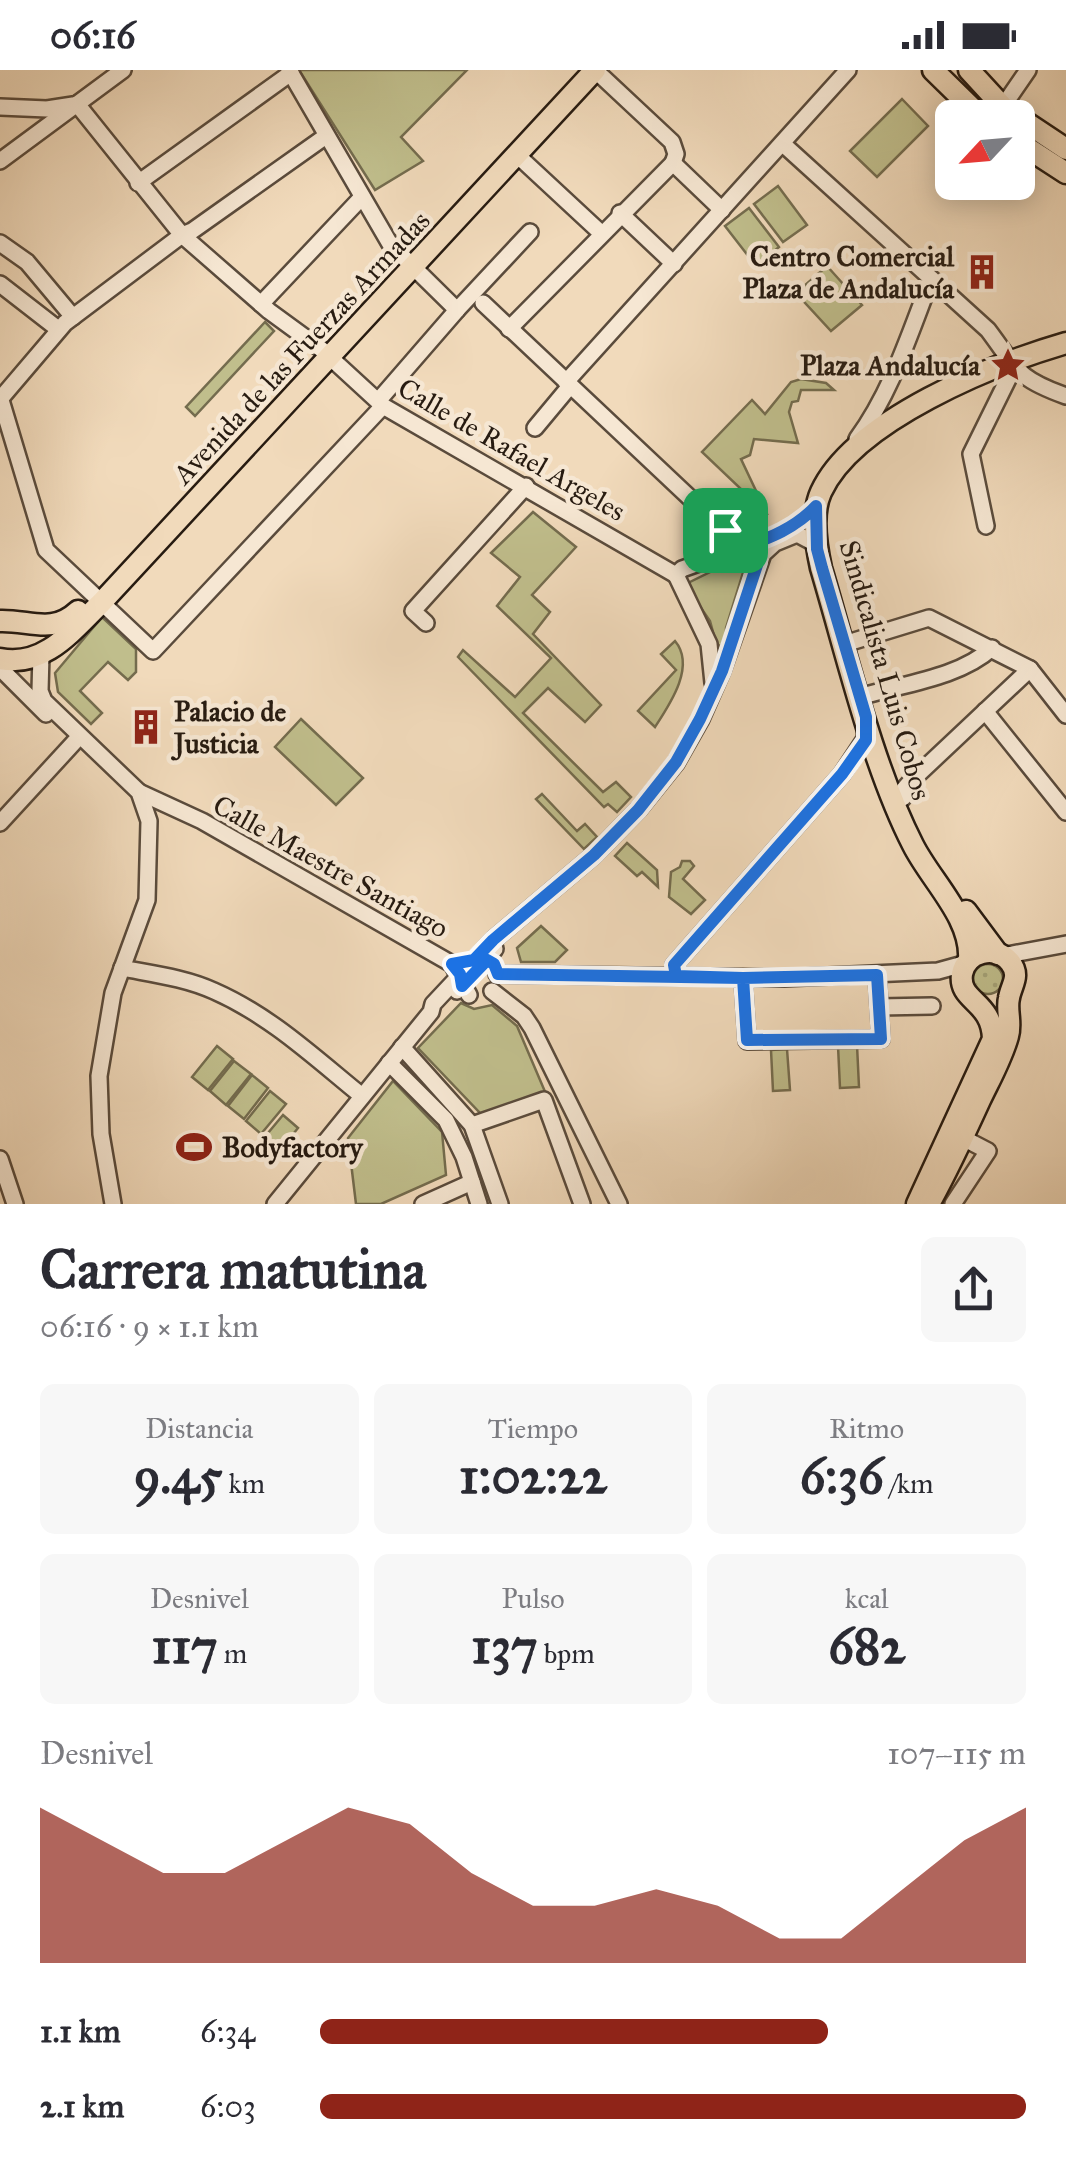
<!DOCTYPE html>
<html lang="es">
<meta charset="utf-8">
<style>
:root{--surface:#fff;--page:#f7f7f7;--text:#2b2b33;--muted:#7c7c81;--accent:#8f2418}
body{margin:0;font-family:"IM FELL Great Primer",serif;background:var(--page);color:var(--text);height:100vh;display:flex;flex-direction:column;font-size:38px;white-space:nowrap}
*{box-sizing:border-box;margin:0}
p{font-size:32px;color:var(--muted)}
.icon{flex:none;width:55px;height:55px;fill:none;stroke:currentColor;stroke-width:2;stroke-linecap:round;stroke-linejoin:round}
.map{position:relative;height:1134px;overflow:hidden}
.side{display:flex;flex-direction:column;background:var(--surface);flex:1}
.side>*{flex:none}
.needle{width:65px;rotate:244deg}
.tools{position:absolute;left:935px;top:30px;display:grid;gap:20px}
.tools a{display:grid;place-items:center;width:100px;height:100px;border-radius:15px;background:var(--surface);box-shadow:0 5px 25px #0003;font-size:50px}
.pin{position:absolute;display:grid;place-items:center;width:85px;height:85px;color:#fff;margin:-42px;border-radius:20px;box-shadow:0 5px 15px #0006}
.round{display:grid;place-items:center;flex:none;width:105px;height:105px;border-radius:15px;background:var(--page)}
.headline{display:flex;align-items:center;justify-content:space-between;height:170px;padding:0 40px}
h1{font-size:55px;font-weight:700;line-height:75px}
.stats{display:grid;grid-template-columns:repeat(3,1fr);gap:15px;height:170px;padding:10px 40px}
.stats div{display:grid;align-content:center;border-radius:15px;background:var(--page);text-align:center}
.stats b{font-size:50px;font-weight:700}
.stats small{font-size:28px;font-weight:400}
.stats p{font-size:28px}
.chart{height:280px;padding:20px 40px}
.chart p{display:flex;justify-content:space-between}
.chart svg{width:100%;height:180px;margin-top:10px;fill:var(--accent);opacity:.7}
ul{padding:0 40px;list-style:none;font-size:32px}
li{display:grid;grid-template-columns:160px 120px 1fr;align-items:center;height:75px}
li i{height:25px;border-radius:12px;background:var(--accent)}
.status{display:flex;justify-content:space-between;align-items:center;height:70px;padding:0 50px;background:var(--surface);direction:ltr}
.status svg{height:28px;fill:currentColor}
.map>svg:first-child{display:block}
.green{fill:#c0be8c;stroke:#746c4e;stroke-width:2.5}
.garden{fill:url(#garden-dots);stroke:#746c4e;stroke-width:2.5}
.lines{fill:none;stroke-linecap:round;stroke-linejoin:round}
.minor-casing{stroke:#5a4b3c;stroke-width:20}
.major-casing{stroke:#271b11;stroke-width:25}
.minor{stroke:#f6e7d3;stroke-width:15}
.major{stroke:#f1dabb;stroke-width:20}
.route-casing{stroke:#fff;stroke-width:20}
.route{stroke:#1a73e8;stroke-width:12}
.labels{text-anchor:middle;stroke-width:9;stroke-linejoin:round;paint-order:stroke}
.poi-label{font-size:28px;font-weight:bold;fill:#271b11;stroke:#f6e7d3;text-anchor:end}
.street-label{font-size:28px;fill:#271b11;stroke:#f6e7d3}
</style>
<div class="status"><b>06:16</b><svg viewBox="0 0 49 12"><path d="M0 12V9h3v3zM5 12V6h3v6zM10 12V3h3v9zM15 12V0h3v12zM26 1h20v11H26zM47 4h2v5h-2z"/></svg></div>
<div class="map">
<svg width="1066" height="1134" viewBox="0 0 1066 1134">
<defs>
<pattern id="garden-dots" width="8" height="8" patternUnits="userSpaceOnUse" patternTransform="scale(2.5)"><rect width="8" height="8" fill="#c0be8c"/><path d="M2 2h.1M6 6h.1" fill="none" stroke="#a5a378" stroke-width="1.8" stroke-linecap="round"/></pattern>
</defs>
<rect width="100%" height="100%" fill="#f1dabb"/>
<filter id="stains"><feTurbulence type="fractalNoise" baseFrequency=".002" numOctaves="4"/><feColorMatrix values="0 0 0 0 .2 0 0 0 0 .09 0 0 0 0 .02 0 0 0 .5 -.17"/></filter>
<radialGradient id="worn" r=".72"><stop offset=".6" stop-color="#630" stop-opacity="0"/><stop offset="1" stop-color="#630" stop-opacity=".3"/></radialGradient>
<!-- green -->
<g class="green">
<polygon points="299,0 467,0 401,67 423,91 375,120"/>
<polygon points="902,29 928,56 877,107 850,81"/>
<polygon points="778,116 807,155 783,172 754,134"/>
<polygon points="749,138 779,177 756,196 725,156"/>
<polygon points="827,196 862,235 831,261 796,223"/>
<polygon points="265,252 274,261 195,346 186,337"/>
<polygon points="801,309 826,313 834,320 801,320 798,331 792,332 789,342 798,373 754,369 750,385 741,389 767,444 738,456 720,440 740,418 702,382 752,330 765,344 791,312"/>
<polygon points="533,442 576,477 532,525 550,542 533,564 601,635 585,652 548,618 523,643 603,722 616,712 631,727 617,742 608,734 604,737 458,587 463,580 515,627 551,588 497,536 520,507 491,483"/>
<polygon points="749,483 726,558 726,570 721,577 716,573 710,551 688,519 688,513"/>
<polygon points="102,547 136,579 136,602 128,610 108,592 80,621 102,643 91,654 58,622 55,603"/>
<path d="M675 571C696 596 670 634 655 657L638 641 676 600 661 584Z"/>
<polygon points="301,649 363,708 336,735 275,677"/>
<polygon points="542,724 577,761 585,754 597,767 584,779 536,729"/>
<polygon points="627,773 657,800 658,817 642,802 637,806 615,786"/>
<polygon points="682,791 690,791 694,796 683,809 705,830 691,844 669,827 671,802 680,797"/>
<polygon points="541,856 567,880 555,892 521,892 517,878"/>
<polygon points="461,933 474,939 492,935 517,956 546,1024 482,1045 418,978"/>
<polygon points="857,975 859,1017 840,1018 838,976"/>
<polygon points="217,976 233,989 208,1020 192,1007"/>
<polygon points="787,979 790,1020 773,1021 771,980"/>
<polygon points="234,991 251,1004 226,1035 210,1021"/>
<polygon points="252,1005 268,1018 244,1049 228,1036"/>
<polygon points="393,1011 442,1062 446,1105 381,1134 356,1134 348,1068"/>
<polygon points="270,1021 286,1034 261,1064 246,1051"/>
<polygon points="283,1045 298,1058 274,1088 258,1075"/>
</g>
<!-- garden -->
<circle class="garden" cx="988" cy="909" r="15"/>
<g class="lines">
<defs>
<g id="minor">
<polyline points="289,0 390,174 457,240"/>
<polyline points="595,0 672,72 676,84 673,93"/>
<polyline points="77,34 182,165 269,241 321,279 383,336 676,505"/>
<polyline points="0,37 47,39 73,35"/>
<polyline points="995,48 1028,0"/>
<path d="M783 74 988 260C1018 300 1016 308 1066 326"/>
<polyline points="517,85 601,163"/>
<polyline points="0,91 123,0"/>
<polyline points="673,93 722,140"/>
<polyline points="138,113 291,3"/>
<polyline points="620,143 674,194"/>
<polyline points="0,173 27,192 73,247"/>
<polyline points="0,214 58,259"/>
<polyline points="483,233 725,461 754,478 758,492"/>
<polyline points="261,234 362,127"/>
<polyline points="509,259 673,93"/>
<polyline points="566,312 848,0"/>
<polyline points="0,327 46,480 153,581 383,336"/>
<polyline points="2,327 65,253 182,165 192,161 326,66"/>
<polyline points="378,331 457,240 530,162"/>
<polyline points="535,358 570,316"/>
<path d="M857 369C892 321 909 265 931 209"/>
<polyline points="986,456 971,384 1014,297"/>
<polyline points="676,505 682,499 755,473"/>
<polyline points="676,505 709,574 713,613"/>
<polyline points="426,553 413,541 526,416"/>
<polyline points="854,571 929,548 1030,599 1066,645"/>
<polyline points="41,584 40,621 44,631 139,722 149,751 147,830 113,923 99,1006 101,1064 113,1134"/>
<polyline points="0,598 46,644"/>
<path d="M870 624C910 613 961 606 992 578"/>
<polyline points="985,641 1066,742"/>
<polyline points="139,722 202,751 452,894 469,925"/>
<polyline points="903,728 904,719 911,711 1030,599"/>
<polyline points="0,753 79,667"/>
<polyline points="1002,886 1066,874"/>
<path d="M122 898C153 904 186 908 214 921 271 946 315 988 362 1026"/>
<polyline points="497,904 784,908 938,901 967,893"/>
<polyline points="675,906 674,895 842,704 865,669 866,656"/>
<polyline points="743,908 747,971 881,969 877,905"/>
<polyline points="457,921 495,879"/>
<polyline points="492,921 524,946 532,958 619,1134"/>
<polyline points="879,937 932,936"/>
<polyline points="402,977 472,1055 500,1134"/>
<polyline points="389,993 446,1050 464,1087 479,1134"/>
<polyline points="472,1055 544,1030 582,1134"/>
<polyline points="0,1089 15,1134"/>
<polyline points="275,1134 431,942 433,934 493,870 594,785 639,739 676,693 701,649 722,601 763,484 775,473 797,464 812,472 817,479"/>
<polyline points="423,1134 472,1112"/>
<polyline points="953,1134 988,1081 963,1068"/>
</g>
<g id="major">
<polyline points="933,0 982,48"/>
<polyline points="969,0 1003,37 1066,79"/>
<polyline points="1018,72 1066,103"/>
<path d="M0 551C30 550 52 565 78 541"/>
<path d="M0 589C44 598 73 560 101 533L595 0"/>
<polyline points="966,841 998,884"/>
<path d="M969 890C972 848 931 811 913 775 872 695 847 585 821 498 816 475 811 444 821 422 854 350 994 294 1066 273"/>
<path d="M917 1134 993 969C992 930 958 932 962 904 966 882 995 874 1010 892 1021 906 1011 915 1009 928 1006 940 1012 953 1008 966 1002 988 990 1009 980 1030 964 1065 948 1100 929 1134"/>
</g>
</defs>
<!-- minor casing -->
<use href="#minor" class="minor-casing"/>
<!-- major casing -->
<use href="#major" class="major-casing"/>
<!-- minor -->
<use href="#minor" class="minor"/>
<!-- major -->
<use href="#major" class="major"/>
</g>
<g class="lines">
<defs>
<path id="route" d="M725 460 750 475 757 482 758 492 722 601 700 649 676 692 638 740 594 785 493 870 474 890 452 894 460 904 462 916 487 890 494 894 498 904 743 908 877 905 881 969 747 970 743 908 676 906 674 895 842 704 866 670V647L822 498 817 479 816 436C791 463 759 471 726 484L730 475 725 460"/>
</defs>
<!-- route casing -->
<use href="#route" class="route-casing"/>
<!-- route -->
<use href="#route" class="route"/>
</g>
<!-- icons -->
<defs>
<symbol id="building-bare" viewBox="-9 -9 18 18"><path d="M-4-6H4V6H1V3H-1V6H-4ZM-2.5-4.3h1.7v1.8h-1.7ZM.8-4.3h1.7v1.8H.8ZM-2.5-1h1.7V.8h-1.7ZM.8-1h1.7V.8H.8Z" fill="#8f2418" stroke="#f6e7d3" stroke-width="2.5" paint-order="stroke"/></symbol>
<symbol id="sight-bare" viewBox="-9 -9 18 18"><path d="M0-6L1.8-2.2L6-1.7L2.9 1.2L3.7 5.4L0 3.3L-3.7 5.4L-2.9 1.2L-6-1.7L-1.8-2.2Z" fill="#8f2418" stroke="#f6e7d3" stroke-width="2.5" paint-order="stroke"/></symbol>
<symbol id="stadium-bare" viewBox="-9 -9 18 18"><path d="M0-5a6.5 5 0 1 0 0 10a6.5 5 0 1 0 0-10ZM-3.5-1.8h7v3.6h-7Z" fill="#8f2418" stroke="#f6e7d3" stroke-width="2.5" paint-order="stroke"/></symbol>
</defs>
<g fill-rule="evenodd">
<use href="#building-bare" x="957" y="177" width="50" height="50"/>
<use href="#sight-bare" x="983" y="270" width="50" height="50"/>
<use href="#building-bare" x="121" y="632" width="50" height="50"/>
<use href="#stadium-bare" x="169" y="1052" width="50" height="50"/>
</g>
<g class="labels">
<!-- poi labels -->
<g class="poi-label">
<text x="954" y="196">Centro Comercial<tspan x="954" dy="32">Plaza de Andalucía</tspan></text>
<text x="980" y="305">Plaza Andalucía</text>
<text x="174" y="651" text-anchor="start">Palacio de<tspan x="174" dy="32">Justicia</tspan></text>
<text x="222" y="1087" text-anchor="start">Bodyfactory</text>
</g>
<!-- street labels -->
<g class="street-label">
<text transform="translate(301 277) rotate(-47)" y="10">Avenida de las Fuerzas Armadas</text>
<text transform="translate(512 379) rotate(30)" y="10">Calle de Rafael Argeles</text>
<text transform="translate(886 600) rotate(74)" y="10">Sindicalista Luis Cobos</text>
<text transform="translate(331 796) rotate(29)" y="10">Calle Maestre Santiago</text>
</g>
</g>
<rect width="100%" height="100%" filter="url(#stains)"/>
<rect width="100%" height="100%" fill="url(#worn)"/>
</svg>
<div class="tools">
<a><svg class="needle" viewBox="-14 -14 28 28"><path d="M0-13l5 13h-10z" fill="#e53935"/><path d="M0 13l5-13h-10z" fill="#7c7c81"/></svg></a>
</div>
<div class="pin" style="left:725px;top:460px;background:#1e9e55"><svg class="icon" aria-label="arrive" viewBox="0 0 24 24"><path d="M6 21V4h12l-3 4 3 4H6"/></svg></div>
</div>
<section class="side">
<div class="headline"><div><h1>Carrera matutina</h1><p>06:16 · 9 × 1.1 km</p></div><a class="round"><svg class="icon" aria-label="share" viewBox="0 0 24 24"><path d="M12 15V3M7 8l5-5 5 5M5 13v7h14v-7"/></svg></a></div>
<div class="stats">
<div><p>Distancia</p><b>9.45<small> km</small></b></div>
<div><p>Tiempo</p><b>1:02:22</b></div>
<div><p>Ritmo</p><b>6:36<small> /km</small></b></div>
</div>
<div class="stats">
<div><p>Desnivel</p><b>117<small> m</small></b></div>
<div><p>Pulso</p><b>137<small> bpm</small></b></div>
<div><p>kcal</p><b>682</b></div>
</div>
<div class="chart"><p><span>Desnivel</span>107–115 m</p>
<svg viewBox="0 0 160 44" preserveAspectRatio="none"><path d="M0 44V6L10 14L20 22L30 22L40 14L50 6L60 10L70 22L80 30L90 30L100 26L110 30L120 38L130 38L140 26L150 14L160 6V44z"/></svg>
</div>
<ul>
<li><b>1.1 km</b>6:34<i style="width:72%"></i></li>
<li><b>2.1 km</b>6:03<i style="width:100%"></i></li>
</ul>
</section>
